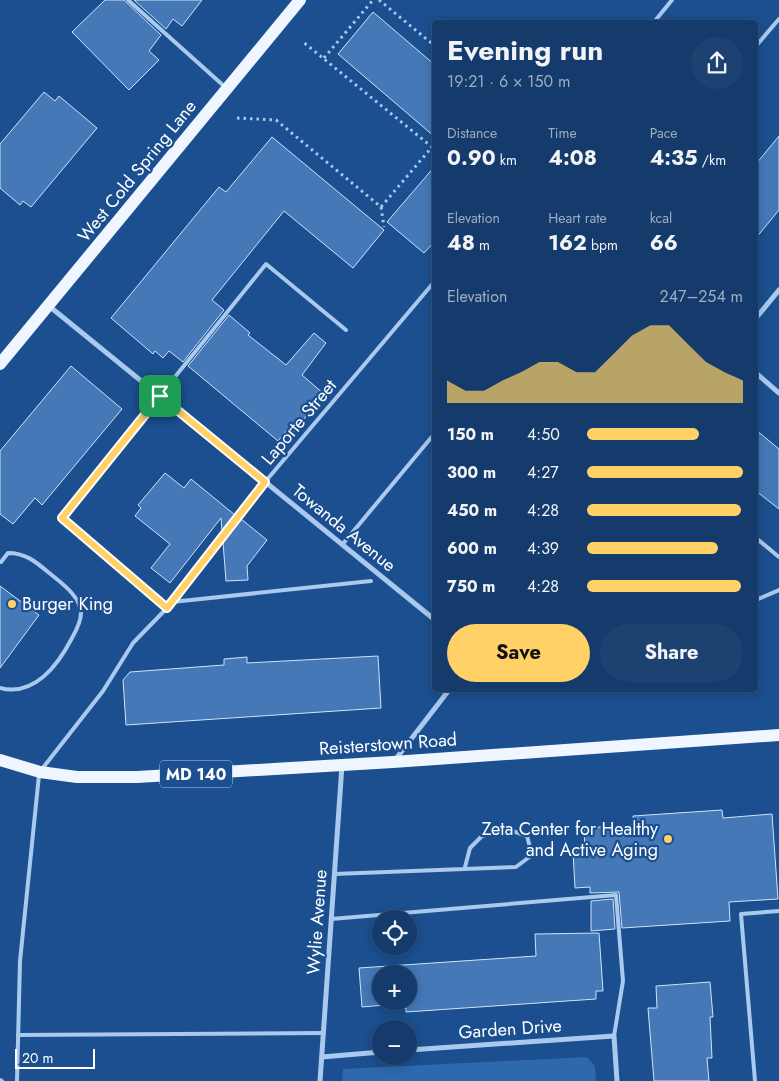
<!DOCTYPE html>
<meta charset="utf-8">
<style>
:root{--surface:#143b6b;--page:#1d4271;--text:#f1f3f6;--muted:#9dadc1;--line:#33557e;--accent:#ffd166}
body{margin:0;font-family:Jost,sans-serif;background:var(--page);color:var(--text);height:100vh;display:flex;flex-direction:column;font-size:19px;white-space:nowrap}
*{box-sizing:border-box;margin:0}
p{font-size:16px;color:var(--muted)}
.icon{flex:none;width:28px;height:28px;fill:none;stroke:currentColor;stroke-width:2;stroke-linecap:round;stroke-linejoin:round}
.map{position:relative;flex:1;overflow:hidden}
.details{position:absolute;left:432px;top:20px;width:326px;height:672px;display:flex;flex-direction:column;background:var(--surface);border-radius:5px;box-shadow:0 2px 12px #0003,0 0 0 1px var(--line)}
.details>*{flex:none}
.fabs{position:absolute;left:372px;top:910px;display:grid;gap:10px}
.fabs a{display:grid;place-items:center;width:45px;height:45px;border-radius:50%;background:var(--surface);box-shadow:0 2px 12px #0003,0 0 0 1px var(--line);font-size:25px}
.scale{position:absolute;left:15px;bottom:12px;width:80px;box-sizing:border-box;padding-left:5px;border:2px solid #fff;border-top:0;font-size:14px;line-height:18px;white-space:nowrap;color:#fff;-webkit-text-stroke:4px #1b4f8f;paint-order:stroke}
.pin{position:absolute;display:grid;place-items:center;width:42px;height:42px;color:#fff;margin:-21px;border-radius:10px;box-shadow:0 2px 8px #0006}
.round{display:grid;place-items:center;flex:none;width:52px;height:52px;border-radius:26px;background:var(--page)}
.headline{display:flex;align-items:center;justify-content:space-between;height:85px;padding:0 15px}
h1{font-size:28px;font-weight:700;line-height:38px}
.metrics{display:grid;grid-template-columns:repeat(3,1fr);gap:8px;height:85px;padding:5px 15px}
.metrics div{display:grid;align-content:center}
.metrics b{font-size:21px;font-weight:700}
.metrics small{font-size:14px;font-weight:400}
.metrics p{font-size:14px}
.chart{height:140px;padding:10px 15px}
.chart p{display:flex;justify-content:space-between}
.chart svg{width:100%;height:90px;margin-top:5px;fill:var(--accent);opacity:.7}
.primary-button{display:flex;gap:10px;margin-top:auto;padding:10px 15px}
.primary-button a{flex:1;height:58px;border-radius:30px;background:var(--accent);color:#111;font-size:20px;font-weight:700;line-height:58px;text-align:center}
.primary-button a+a{background:var(--page);color:var(--text)}
ul{padding:0 15px;list-style:none;font-size:16px}
li{display:grid;grid-template-columns:80px 60px 1fr;align-items:center;height:38px}
li i{height:12px;border-radius:6px;background:var(--accent)}
.map>svg:first-child{display:block}
.green{fill:#2e69ad}
.building{fill:#4478b7;stroke:#cfe3fa;fill-rule:evenodd}
.lines{fill:none;stroke-linecap:round;stroke-linejoin:round}
.path{stroke:#a9c9ee;stroke-width:3;stroke-dasharray:2.5 4;stroke-linecap:butt}
.service{stroke:#a9c9ee;stroke-width:4}
.minor{stroke:#a9c9ee;stroke-width:5}
.primary{stroke:#f0f6ff;stroke-width:12}
.route-casing{stroke:#fff;stroke-width:10}
.route{stroke:#ffd166;stroke-width:6}
.poi-dot{fill:#ffd166;stroke:#1b4f8f;stroke-width:2}
.labels{text-anchor:middle;stroke-width:4.5;stroke-linejoin:round;paint-order:stroke}
.shield{fill:#1b4f8f;stroke:#bbcadd;stroke-width:1}
.shield-label{font-size:16px;font-weight:bold;fill:#fff}
.street-label{font-size:18px;fill:#fff;stroke:#1b4f8f}
.poi-label{font-size:18px;fill:#fff;stroke:#1b4f8f;text-anchor:start}
</style>
<div class="map">
<svg width="779" height="1081" viewBox="0 0 779 1081">
<rect width="100%" height="100%" fill="#1b4f8f"/>
<!-- green -->
<polygon class="green" points="587,1057 595,1066 596,1081 342,1081 343,1069"/>
<!-- building -->
<g class="building">
<polygon points="105,0 124,0 161,35 149,51 159,60 129,90 72,32"/>
<polygon points="134,0 202,0 182,26 173,19 166,29"/>
<polygon points="373,12 435,65 435,137 338,54"/>
<polygon points="44,92 55,101 59,96 97,128 31,207 23,201 20,205 0,188 0,144"/>
<polygon points="779,136 779,210 756,238 756,164"/>
<polygon points="272,137 384,230 353,268 284,211 212,300 224,310 183,362 169,351 163,358 155,351 153,354 111,318 219,187 226,192"/>
<polygon points="435,166 435,241 424,253 387,222"/>
<polygon points="229,315 250,333 248,335 286,365 314,333 326,343 302,375 324,394 291,435 287,430 278,441 188,366"/>
<polygon points="71,366 122,409 42,505 35,498 13,524 0,514 0,451"/>
<polygon points="756,430 779,449 779,509 756,491"/>
<polygon points="165,473 184,488 191,479 235,515 222,531 221,518 170,583 151,568 170,544 135,516 141,508 138,505"/>
<polygon points="241,519 267,540 247,566 248,580 226,581 223,542"/>
<polygon points="0,586 39,615 0,668"/>
<polygon points="378,656 381,708 126,725 123,680 130,672 224,665 224,659 247,657 247,663"/>
<polygon points="722,810 723,818 772,814 778,899 729,902 730,921 622,928 619,892 590,893 590,887 575,888 573,852 585,852 584,828 634,825 633,816"/>
<polygon points="613,899 615,929 591,931 591,901"/>
<path d="M599 933 603 991H596V999L406 1012V1008L385 1005 362 1007 359 968 536 956 535 934ZM381 974H409V1001H381Z"/>
<polygon points="710,982 713,1017 710,1017 712,1058 707,1058 709,1081 654,1081 648,1008 657,1008 656,986"/>
</g>
<g class="lines">
<!-- path -->
<g class="path">
<polyline points="379,0 435,46"/>
<polyline points="324,58 373,0"/>
<polyline points="237,118 276,120 381,207 432,147 302,41"/>
<polyline points="381,207 384,227"/>
</g>
<!-- service -->
<g class="service">
<polyline points="128,0 225,87"/>
<polyline points="654,22 672,0"/>
<polyline points="756,46 779,19"/>
<polyline points="756,538 779,557"/>
<polyline points="342,545 435,433"/>
<polyline points="756,600 779,590"/>
<polyline points="172,602 371,581"/>
<polyline points="167,608 62,517 266,264 346,330"/>
<path d="M0 688C34 697 58 665 72 638 76 631 81 621 81 613 80 595 60 582 48 572 35 561 25 553 8 553L1 562"/>
<polyline points="42,769 103,691 133,643 167,608 265,482 435,281"/>
<polyline points="334,874 516,867 532,855 527,836 507,829 482,836 470,848 465,867"/>
<polyline points="331,919 616,895 623,981 614,1036"/>
<polyline points="18,1035 324,1033"/>
<polyline points="0,1080 2,1081"/>
<polyline points="17,1081 20,961 39,775"/>
<polyline points="755,1081 741,914 779,911"/>
</g>
<!-- minor -->
<g class="minor">
<polyline points="49,306 435,620"/>
<polyline points="756,318 779,290"/>
<polyline points="756,373 779,393"/>
<polyline points="395,760 449,690"/>
<polyline points="409,1050 614,1036 617,1081"/>
<polyline points="322,1057 381,1052"/>
<polyline points="320,1081 342,765"/>
</g>
<!-- primary -->
<g class="primary">
<polyline points="0,364 300,0"/>
<polyline points="0,760 40,772 77,777 137,777 393,762 779,735"/>
</g>
</g>
<g class="lines">
<defs>
<polygon id="route" points="160,396 265,482 167,608 62,518"/>
</defs>
<!-- route casing -->
<use href="#route" class="route-casing"/>
<!-- route -->
<use href="#route" class="route"/>
</g>
<!-- markers -->
<g class="poi-dot">
<circle cx="12" cy="604" r="5"/>
<circle cx="668" cy="839" r="5"/>
</g>
<g class="labels">
<!-- shield labels -->
<rect class="shield" x="160" y="760.5" width="72" height="27" rx="4"/>
<g class="shield-label">
<text x="196" y="780">MD 140</text>
</g>
<!-- street labels -->
<g class="street-label">
<text transform="translate(137 171) rotate(-51)" y="6">West Cold Spring Lane</text>
<text transform="translate(299 422) rotate(-50)" y="6">Laporte Street</text>
<text transform="translate(344 528) rotate(39)" y="6">Towanda Avenue</text>
<text transform="translate(388 744) rotate(-4)" y="6">Reisterstown Road</text>
<text transform="translate(317 922) rotate(-86)" y="6">Wylie Avenue</text>
<text transform="translate(510 1029) rotate(-4)" y="6">Garden Drive</text>
</g>
<!-- poi labels -->
<g class="poi-label">
<text x="22" y="610">Burger King</text>
<text x="658" y="835" text-anchor="end">Zeta Center for Healthy<tspan x="658" dy="21">and Active Aging</tspan></text>
</g>
</g>
</svg>
<div class="fabs">
<a><svg class="icon" aria-label="locate" viewBox="0 0 24 24"><circle cx="12" cy="12" r="6"/><path d="M12 2v4M12 18v4M2 12h4M18 12h4"/></svg></a>
<a>+</a>
<a>−</a>
</div>
<div class="scale">20 m</div>
<div class="pin" style="left:160px;top:396px;background:#1e9e55"><svg class="icon" aria-label="arrive" viewBox="0 0 24 24"><path d="M6 21V4h12l-3 4 3 4H6"/></svg></div>
<section class="details">
<div class="headline"><div><h1>Evening run</h1><p>19:21 · 6 × 150 m</p></div><a class="round"><svg class="icon" aria-label="share" viewBox="0 0 24 24"><path d="M12 15V3M7 8l5-5 5 5M5 13v7h14v-7"/></svg></a></div>
<div class="metrics">
<div><p>Distance</p><b>0.90<small> km</small></b></div>
<div><p>Time</p><b>4:08</b></div>
<div><p>Pace</p><b>4:35<small> /km</small></b></div>
</div>
<div class="metrics">
<div><p>Elevation</p><b>48<small> m</small></b></div>
<div><p>Heart rate</p><b>162<small> bpm</small></b></div>
<div><p>kcal</p><b>66</b></div>
</div>
<div class="chart"><p><span>Elevation</span>247–254 m</p>
<svg viewBox="0 0 160 44" preserveAspectRatio="none"><path d="M0 44V33L10 38L20 38L30 33L40 29L50 24L60 24L70 29L80 29L90 20L100 11L110 6L120 6L130 15L140 24L150 29L160 33V44z"/></svg>
</div>
<ul>
<li><b>150 m</b>4:50<i style="width:72%"></i></li>
<li><b>300 m</b>4:27<i style="width:100%"></i></li>
<li><b>450 m</b>4:28<i style="width:99%"></i></li>
<li><b>600 m</b>4:39<i style="width:84%"></i></li>
<li><b>750 m</b>4:28<i style="width:99%"></i></li>
</ul>
<div class="primary-button"><a>Save</a><a>Share</a></div>
</section>
</div>
